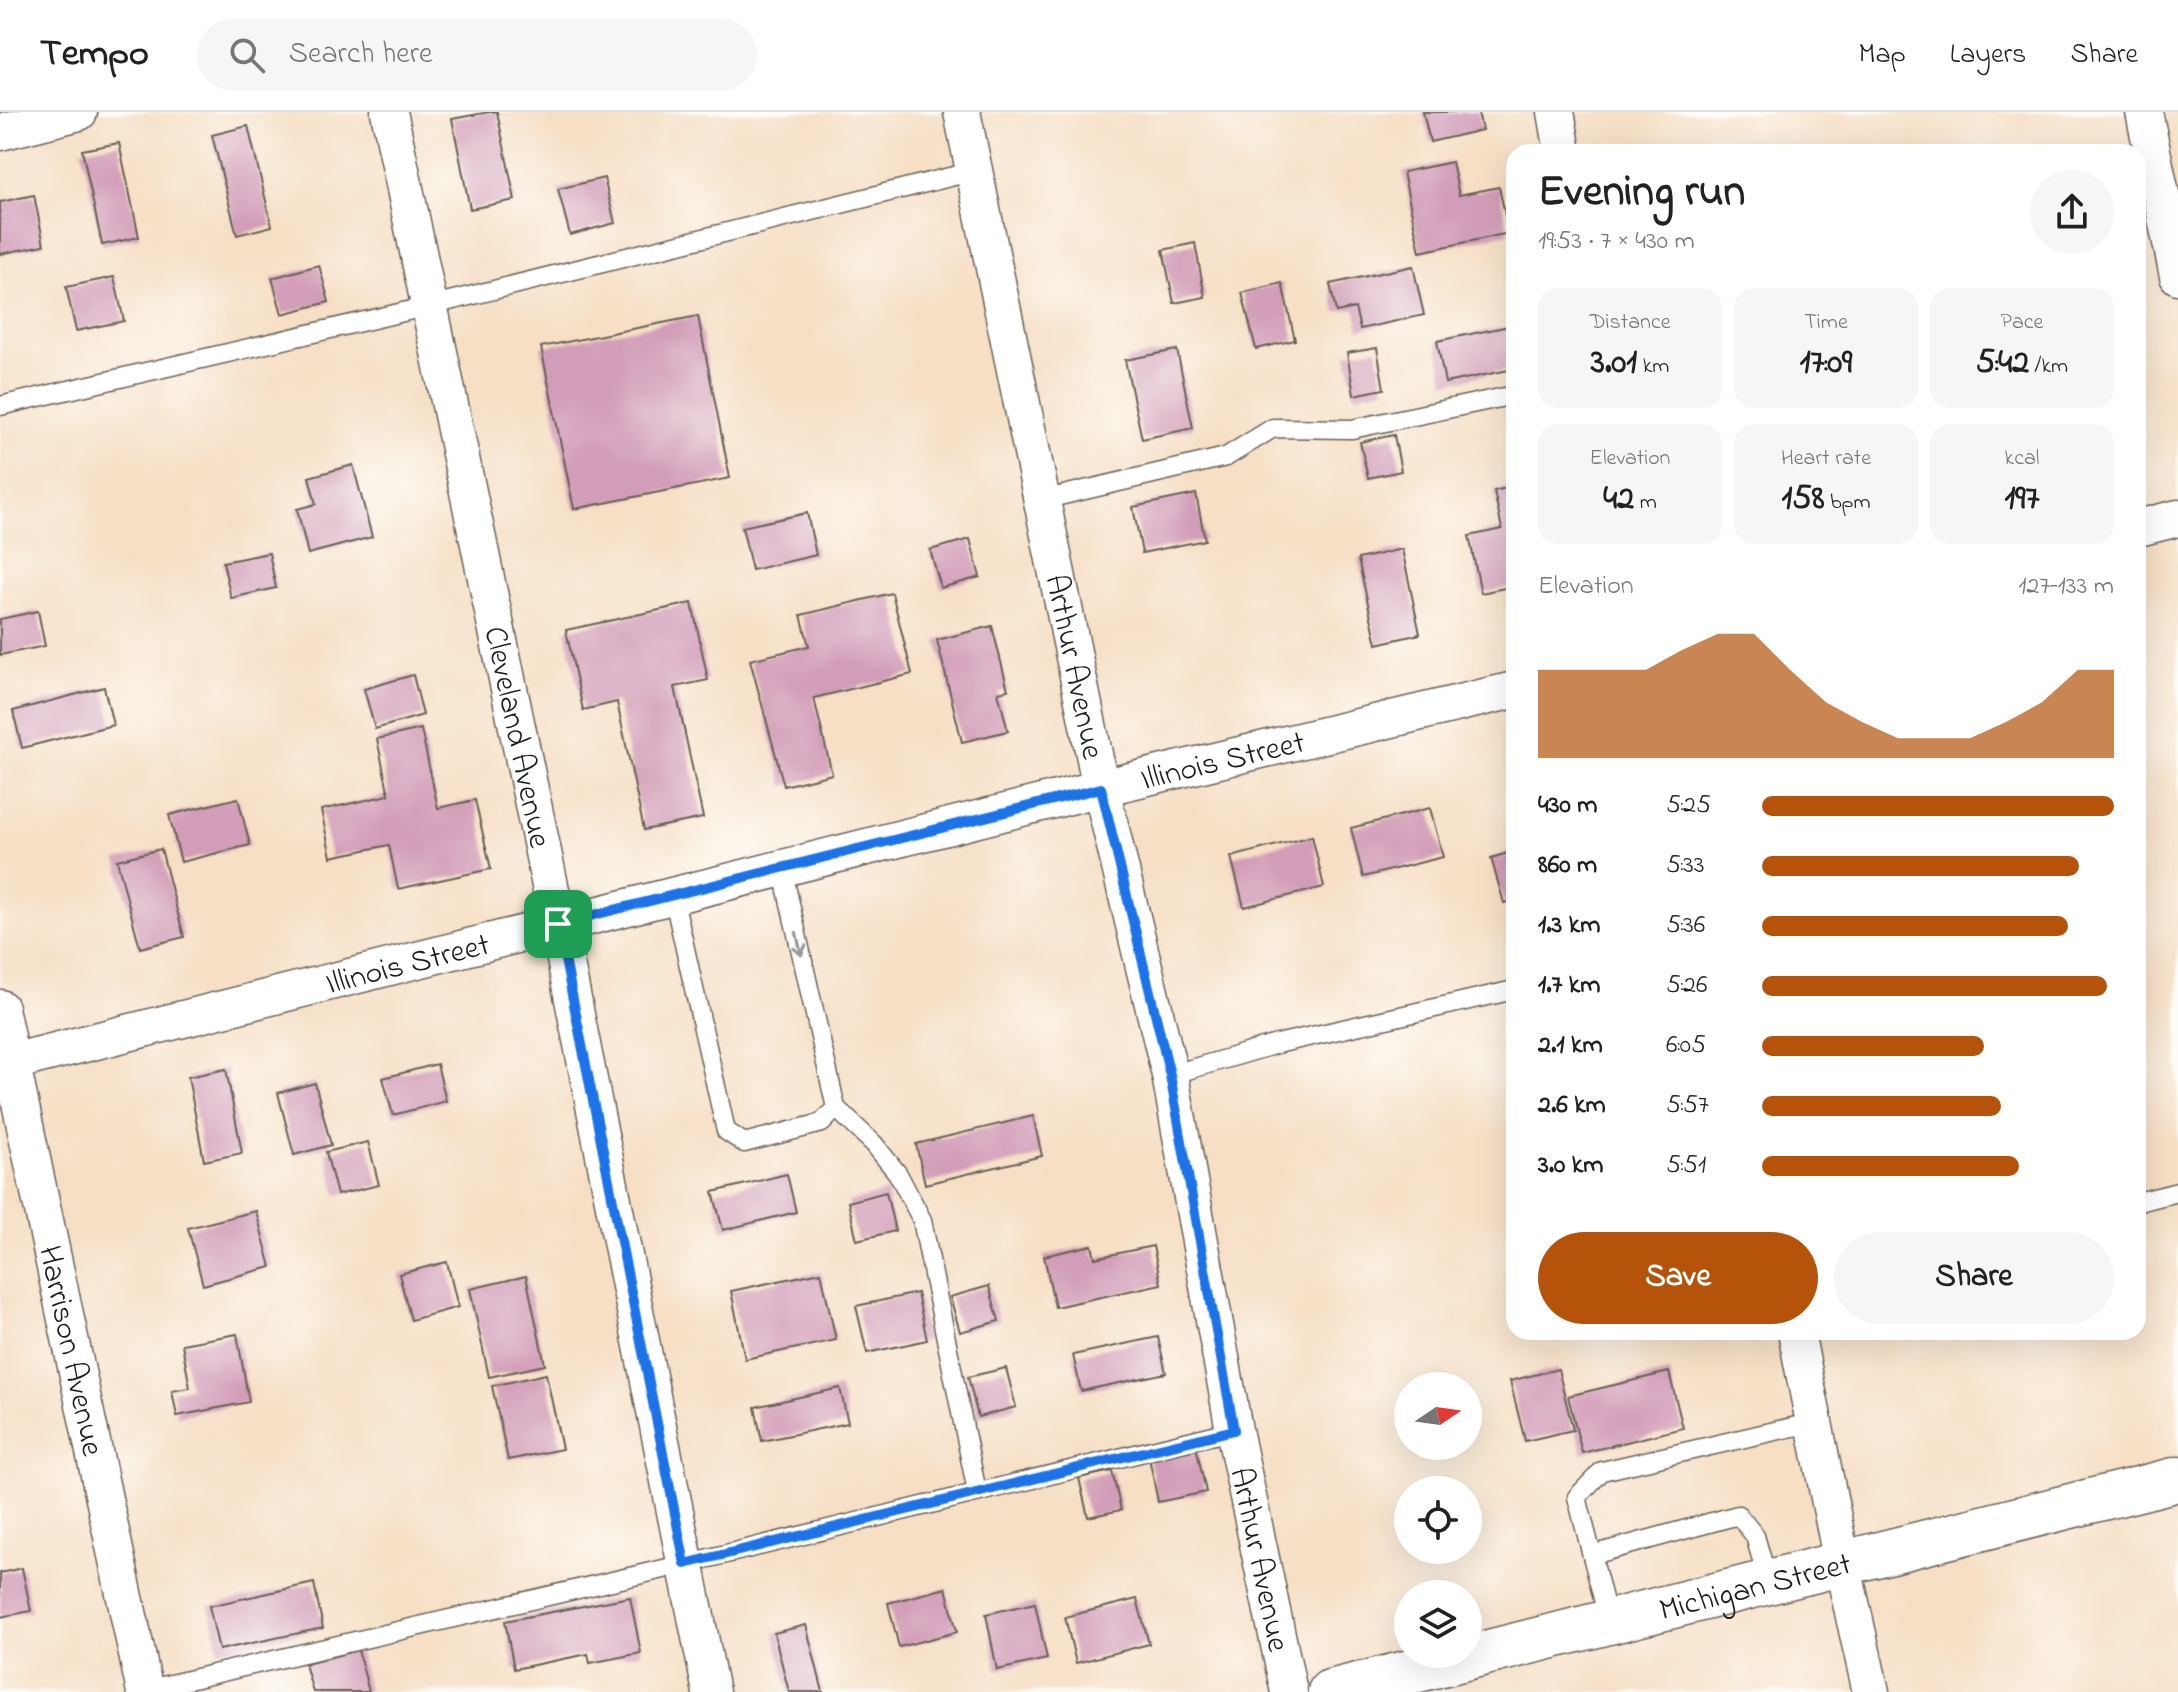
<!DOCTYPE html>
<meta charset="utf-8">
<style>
:root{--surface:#fff;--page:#f6f6f6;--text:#222;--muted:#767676;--line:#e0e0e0;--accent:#b45309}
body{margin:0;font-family:"Indie Flower",sans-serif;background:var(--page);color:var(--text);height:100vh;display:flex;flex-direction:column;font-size:30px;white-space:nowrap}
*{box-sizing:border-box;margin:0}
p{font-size:26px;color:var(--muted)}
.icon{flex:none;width:44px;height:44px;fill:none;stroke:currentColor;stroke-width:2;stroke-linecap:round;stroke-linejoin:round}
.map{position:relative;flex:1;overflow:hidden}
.details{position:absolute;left:1506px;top:32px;width:640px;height:1196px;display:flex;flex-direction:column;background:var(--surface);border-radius:24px;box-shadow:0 8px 32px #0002}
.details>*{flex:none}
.needle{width:52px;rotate:77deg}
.tools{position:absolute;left:1394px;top:1260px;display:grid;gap:16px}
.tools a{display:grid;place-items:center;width:88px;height:88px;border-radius:50%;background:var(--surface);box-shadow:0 8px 32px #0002;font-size:40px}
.pin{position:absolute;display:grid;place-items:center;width:68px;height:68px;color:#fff;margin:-34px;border-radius:16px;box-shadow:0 4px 12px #0006}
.round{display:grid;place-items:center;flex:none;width:84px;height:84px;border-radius:42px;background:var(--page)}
.overview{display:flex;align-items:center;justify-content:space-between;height:136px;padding:0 32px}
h1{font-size:44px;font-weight:700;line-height:60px}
.figures{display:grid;grid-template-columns:repeat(3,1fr);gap:12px;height:136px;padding:8px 32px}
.figures div{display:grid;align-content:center;border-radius:20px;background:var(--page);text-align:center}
.figures b{font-size:34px;font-weight:700}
.figures small{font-size:22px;font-weight:400}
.figures p{font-size:22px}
.chart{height:224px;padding:16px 32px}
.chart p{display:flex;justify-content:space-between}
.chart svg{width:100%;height:144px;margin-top:8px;fill:var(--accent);opacity:.7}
.button{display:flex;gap:16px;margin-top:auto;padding:16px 32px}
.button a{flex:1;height:92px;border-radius:48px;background:var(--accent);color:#fff;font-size:32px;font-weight:700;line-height:92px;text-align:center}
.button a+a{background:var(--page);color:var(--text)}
ul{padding:0 32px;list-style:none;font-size:26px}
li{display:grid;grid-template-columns:128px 96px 1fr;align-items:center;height:60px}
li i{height:20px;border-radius:10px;background:var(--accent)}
header{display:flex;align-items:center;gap:48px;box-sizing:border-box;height:112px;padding:0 40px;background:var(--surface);border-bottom:2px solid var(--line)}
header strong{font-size:38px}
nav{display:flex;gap:44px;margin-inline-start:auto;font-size:28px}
.search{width:560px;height:72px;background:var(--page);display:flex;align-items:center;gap:20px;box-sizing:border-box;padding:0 28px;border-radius:44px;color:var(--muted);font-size:30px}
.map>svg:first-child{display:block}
.building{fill:#d29db8}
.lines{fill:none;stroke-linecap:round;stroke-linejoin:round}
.service-casing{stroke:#686057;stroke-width:21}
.minor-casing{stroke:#686057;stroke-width:39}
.tertiary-casing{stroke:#686057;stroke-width:47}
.service{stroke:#fff;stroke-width:18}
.minor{stroke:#fff;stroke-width:36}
.tertiary{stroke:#fff;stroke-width:44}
.oneway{stroke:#999}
.route-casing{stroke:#fff;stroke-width:16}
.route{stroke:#1a73e8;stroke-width:10}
.labels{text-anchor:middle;stroke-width:6;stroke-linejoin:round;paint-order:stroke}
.street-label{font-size:32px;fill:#1c1c1c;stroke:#fdfcf7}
</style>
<header>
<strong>Tempo</strong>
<div class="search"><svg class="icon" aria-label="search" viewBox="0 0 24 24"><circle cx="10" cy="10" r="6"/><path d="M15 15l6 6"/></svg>Search here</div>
<nav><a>Map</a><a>Layers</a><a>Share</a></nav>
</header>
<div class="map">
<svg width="2178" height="1580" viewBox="0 0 2178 1580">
<rect width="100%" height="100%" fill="#fdfcf7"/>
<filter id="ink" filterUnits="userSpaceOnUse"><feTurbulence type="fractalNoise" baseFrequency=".0125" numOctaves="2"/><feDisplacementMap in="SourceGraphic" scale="16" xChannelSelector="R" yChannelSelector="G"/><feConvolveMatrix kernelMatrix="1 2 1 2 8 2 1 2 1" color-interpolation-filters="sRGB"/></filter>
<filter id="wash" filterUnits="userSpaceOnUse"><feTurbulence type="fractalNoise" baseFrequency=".006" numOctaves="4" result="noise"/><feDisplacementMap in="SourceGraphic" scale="32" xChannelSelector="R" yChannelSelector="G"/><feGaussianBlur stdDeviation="1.8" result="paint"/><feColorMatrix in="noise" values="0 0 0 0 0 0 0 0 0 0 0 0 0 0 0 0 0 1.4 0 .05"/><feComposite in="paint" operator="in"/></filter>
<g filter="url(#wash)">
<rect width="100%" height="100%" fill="#f6dfc5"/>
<g id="blocks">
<!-- building -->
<g class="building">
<polygon points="489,0 497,0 515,88 470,97 452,7"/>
<polygon points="1423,0 1478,0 1482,18 1430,30"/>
<polygon points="248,14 272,114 237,123 212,23"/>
<polygon points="119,31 139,125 102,133 82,38"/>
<polygon points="1452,50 1459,83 1499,75 1509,121 1420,140 1403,60"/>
<polygon points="604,66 615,111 570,123 558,77"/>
<polygon points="34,83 44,133 0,142 0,90"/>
<polygon points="1195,131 1205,185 1174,191 1163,138"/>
<polygon points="319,153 329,190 282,202 272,166"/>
<polygon points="1413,154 1424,203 1360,217 1355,196 1336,200 1330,172"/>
<polygon points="114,165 124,209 76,219 66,175"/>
<polygon points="1282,171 1295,228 1256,237 1242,181"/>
<polygon points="698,204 730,366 574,397 541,235"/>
<polygon points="1514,213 1514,257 1445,271 1437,229"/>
<polygon points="1377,236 1384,277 1354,283 1347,241"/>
<polygon points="1177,238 1193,316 1142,327 1125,248"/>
<polygon points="1394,323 1401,359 1368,366 1360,330"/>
<polygon points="353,353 372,425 308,442 297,397 316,392 309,365"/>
<polygon points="1514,374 1514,474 1481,481 1469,424 1502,417 1494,379"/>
<polygon points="1196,382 1205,428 1142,441 1133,395"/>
<polygon points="807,401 816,443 752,458 742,415"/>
<polygon points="970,427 980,465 941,476 930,438"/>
<polygon points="1402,437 1420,522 1377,532 1358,447"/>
<polygon points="269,441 276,476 231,486 223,450"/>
<polygon points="892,481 912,562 814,586 832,662 784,674 750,548 809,534 801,503"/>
<polygon points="692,491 708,568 675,575 703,706 644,718 617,590 583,598 566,518"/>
<polygon points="38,499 45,534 0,543 0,507"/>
<polygon points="992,514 1008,578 998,580 1008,619 962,630 937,528"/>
<polygon points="413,563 423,603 375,617 364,577"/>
<polygon points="104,575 113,613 22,636 13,599"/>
<polygon points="421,617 438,696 475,688 491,757 398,777 389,733 331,745 321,698 389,683 377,627"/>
<polygon points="238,686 250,733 181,750 169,703"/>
<polygon points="1430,696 1443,745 1363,765 1351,716"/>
<polygon points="1312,724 1324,775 1244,795 1231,745"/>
<polygon points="161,737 184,825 140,836 117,748"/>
<polygon points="1514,739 1514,788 1504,791 1491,746"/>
<polygon points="437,952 446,989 393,1003 383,966"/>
<polygon points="226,957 242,1041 204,1049 188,965"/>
<polygon points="315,971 331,1033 294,1043 278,981"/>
<polygon points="1033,1004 1042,1044 925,1072 916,1032"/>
<polygon points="368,1030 379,1073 337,1083 326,1040"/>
<polygon points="787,1062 796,1100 723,1118 713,1080"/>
<polygon points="886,1080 895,1119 857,1128 848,1090"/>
<polygon points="256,1099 271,1155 203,1173 188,1116"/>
<polygon points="1092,1133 1095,1146 1153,1134 1161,1172 1055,1195 1044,1144"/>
<polygon points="447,1150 458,1195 411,1208 399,1162"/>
<polygon points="821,1160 836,1228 745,1247 731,1179"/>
<polygon points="526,1164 545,1253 489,1265 470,1177"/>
<polygon points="989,1174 999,1209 960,1220 950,1185"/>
<polygon points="917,1181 927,1228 867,1241 856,1194"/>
<polygon points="237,1222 249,1290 177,1304 172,1279 190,1276 182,1232"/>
<polygon points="1158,1225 1166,1261 1081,1279 1073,1243"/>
<polygon points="1006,1256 1016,1295 978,1305 968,1265"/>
<polygon points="1558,1257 1573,1318 1525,1329 1510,1269"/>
<polygon points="1669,1260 1683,1316 1582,1341 1568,1284"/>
<polygon points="546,1262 562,1337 508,1348 492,1274"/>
<polygon points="840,1276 848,1311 762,1329 755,1295"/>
<polygon points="1194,1325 1206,1380 1158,1390 1147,1335"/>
<polygon points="1112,1359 1121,1398 1088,1405 1079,1366"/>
<polygon points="22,1456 31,1499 0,1505 0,1461"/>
<polygon points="314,1471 323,1516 219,1538 209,1494"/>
<polygon points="946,1476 957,1520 899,1535 888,1491"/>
<polygon points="630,1485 641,1541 590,1551 588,1542 514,1557 505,1509"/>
<polygon points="1137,1487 1149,1532 1076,1551 1065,1505"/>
<polygon points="1035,1491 1047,1547 997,1558 986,1502"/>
<polygon points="806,1513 823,1580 789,1580 774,1521"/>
<polygon points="358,1538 369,1580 313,1580 305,1552"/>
</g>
</g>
</g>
<g filter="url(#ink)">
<use href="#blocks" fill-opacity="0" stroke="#686057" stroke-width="2"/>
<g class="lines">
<defs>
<g id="service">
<polyline points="0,294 429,194 974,59"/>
<polyline points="1042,388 1226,345 1273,316 1352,317 1514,283"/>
<polyline points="782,756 836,996 874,1032 898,1062 922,1108 977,1380"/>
<polyline points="673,783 726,1019 744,1031 822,1011 836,996"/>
<polyline points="1170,963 1277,932 1514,878"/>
<polyline points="2138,1090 2178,1080"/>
<polyline points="1592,1443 1738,1403 1755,1424 1768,1469"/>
<polyline points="1609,1510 1577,1385 1602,1359 1814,1310"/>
<polyline points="145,1578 685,1452 1234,1318"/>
</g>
<g id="minor">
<path id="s1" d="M389 0 558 812 711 1580"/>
<path id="s2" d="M962 0 1101 676 1170 963 1234 1318 1289 1580"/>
<polyline points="1556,0 1563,40"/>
<polyline points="2144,0 2178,164"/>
<polyline points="0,20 79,0"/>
<polyline points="2138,416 2178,406"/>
<path id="s3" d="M0 896 145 1580"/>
<path id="s4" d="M0 953 1101 676 1514 578"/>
<polyline points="1796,1220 1842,1451 1871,1580"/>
</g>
<g id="tertiary">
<path id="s5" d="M1330 1580 2178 1367"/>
</g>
</defs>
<!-- service casing -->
<use href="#service" class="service-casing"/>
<!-- minor casing -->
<use href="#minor" class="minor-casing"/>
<!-- tertiary casing -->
<use href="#tertiary" class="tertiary-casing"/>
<!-- service -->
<use href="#service" class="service"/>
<!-- minor -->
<use href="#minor" class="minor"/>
<!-- tertiary -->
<use href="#tertiary" class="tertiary"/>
</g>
<!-- one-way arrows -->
<defs><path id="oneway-shaft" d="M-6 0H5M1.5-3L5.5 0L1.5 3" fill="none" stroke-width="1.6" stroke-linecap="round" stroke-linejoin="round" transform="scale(2)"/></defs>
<use class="oneway" href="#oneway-shaft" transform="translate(799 832) rotate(77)"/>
</g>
<g class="lines" filter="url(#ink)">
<defs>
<polygon id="route" points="1101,676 1170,963 1234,1318 685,1452 558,812"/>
</defs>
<!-- route casing -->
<use href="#route" class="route-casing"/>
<!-- route -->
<use href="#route" class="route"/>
</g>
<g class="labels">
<!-- street labels -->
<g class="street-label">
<text dy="11" stroke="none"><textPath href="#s2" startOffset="566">Arthur Avenue</textPath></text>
<text dy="11" stroke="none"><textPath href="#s1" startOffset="638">Cleveland Avenue</textPath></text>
<text dy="11" stroke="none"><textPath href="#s4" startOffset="1260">Illinois Street</textPath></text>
<text dy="11" stroke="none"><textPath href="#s4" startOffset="420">Illinois Street</textPath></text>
<text dy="11" stroke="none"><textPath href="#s3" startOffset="350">Harrison Avenue</textPath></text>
<text dy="11" stroke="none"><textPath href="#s2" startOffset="1478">Arthur Avenue</textPath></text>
<text dy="11" stroke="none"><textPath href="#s5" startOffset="438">Michigan Street</textPath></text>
</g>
</g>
</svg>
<div class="tools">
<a><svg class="needle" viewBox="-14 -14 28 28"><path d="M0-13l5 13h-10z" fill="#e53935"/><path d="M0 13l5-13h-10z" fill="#767676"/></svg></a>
<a><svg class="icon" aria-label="locate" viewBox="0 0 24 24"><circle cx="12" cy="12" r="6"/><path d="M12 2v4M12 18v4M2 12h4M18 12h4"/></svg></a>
<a><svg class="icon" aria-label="layers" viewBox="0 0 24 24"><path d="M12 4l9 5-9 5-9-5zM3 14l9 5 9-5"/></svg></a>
</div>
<div class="pin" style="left:558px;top:812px;background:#1e9e55"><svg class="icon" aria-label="arrive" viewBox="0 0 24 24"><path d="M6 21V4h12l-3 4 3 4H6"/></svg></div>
<section class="details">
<div class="overview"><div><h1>Evening run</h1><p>19:53 · 7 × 430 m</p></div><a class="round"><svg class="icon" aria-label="share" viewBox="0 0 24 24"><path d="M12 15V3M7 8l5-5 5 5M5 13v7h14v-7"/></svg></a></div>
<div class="figures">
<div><p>Distance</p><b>3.01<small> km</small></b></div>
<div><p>Time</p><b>17:09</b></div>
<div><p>Pace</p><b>5:42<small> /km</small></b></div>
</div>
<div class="figures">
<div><p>Elevation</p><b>42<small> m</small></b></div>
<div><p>Heart rate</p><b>158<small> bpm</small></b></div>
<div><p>kcal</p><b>197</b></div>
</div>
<div class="chart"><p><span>Elevation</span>127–133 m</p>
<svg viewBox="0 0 160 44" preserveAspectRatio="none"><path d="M0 44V17L10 17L20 17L30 17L40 11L50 6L60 6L70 17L80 27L90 33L100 38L110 38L120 38L130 33L140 27L150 17L160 17V44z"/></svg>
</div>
<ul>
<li><b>430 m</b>5:25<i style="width:100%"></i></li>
<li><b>860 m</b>5:33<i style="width:90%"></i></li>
<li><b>1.3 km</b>5:36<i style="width:87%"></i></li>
<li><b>1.7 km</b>5:26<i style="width:98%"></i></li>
<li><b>2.1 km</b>6:05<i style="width:63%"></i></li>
<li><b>2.6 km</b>5:57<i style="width:68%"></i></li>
<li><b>3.0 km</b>5:51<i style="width:73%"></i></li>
</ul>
<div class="button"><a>Save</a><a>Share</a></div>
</section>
</div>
